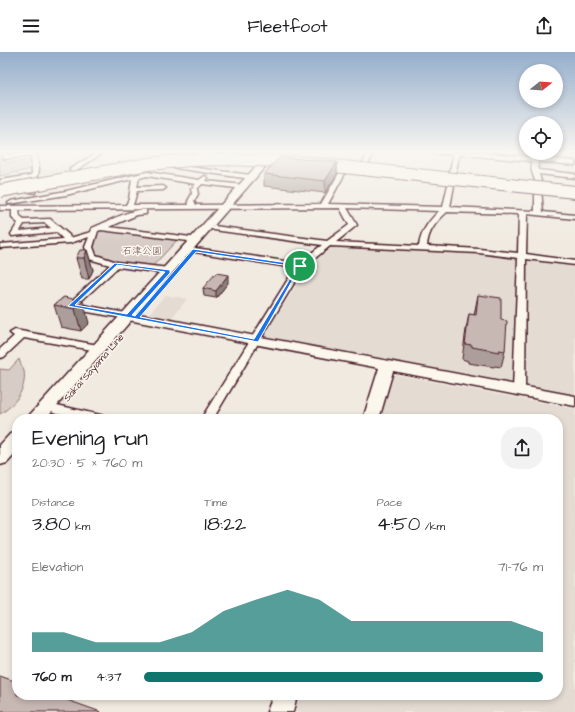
<!DOCTYPE html>
<meta charset="utf-8">
<style>
:root{--surface:#fff;--page:#f2f2f2;--text:#202124;--muted:#757577;--accent:#0f766e}
body{margin:0;font-family:"Architects Daughter","Klee One",sans-serif;background:var(--page);color:var(--text);height:100vh;display:flex;flex-direction:column;font-size:15px;white-space:nowrap}
*{box-sizing:border-box;margin:0}
p{font-size:13px;color:var(--muted)}
.icon{flex:none;width:22px;height:22px;fill:none;stroke:currentColor;stroke-width:2;stroke-linecap:round;stroke-linejoin:round}
.map{position:relative;flex:1;overflow:hidden}
.side{position:absolute;left:12px;top:362px;width:551px;height:286px;display:flex;flex-direction:column;background:var(--surface);border-radius:16px;box-shadow:0 2px 6px #0003}
.side>*{flex:none}
.needle{width:26px;rotate:73deg}
.controls{position:absolute;left:519px;top:12px;display:grid;gap:8px}
.controls a{display:grid;place-items:center;width:44px;height:44px;border-radius:50%;background:var(--surface);box-shadow:0 2px 6px #0003;font-size:20px}
.pin{position:absolute;display:grid;place-items:center;width:34px;height:34px;color:#fff;margin:-17px;border:2px solid #fff;border-radius:50%;box-shadow:0 1px 4px #0007}
.round{display:grid;place-items:center;flex:none;width:42px;height:42px;border-radius:16px;background:var(--page)}
.head{display:flex;align-items:center;justify-content:space-between;height:68px;padding:0 20px}
h1{font-size:22px;font-weight:600;line-height:30px}
.figures{display:grid;grid-template-columns:repeat(3,1fr);gap:6px;height:68px;padding:4px 20px}
.figures div{display:grid;align-content:center}
.figures b{font-size:20px;font-weight:600}
.figures small{font-size:11px;font-weight:400}
.figures p{font-size:11px}
.chart{height:112px;padding:8px 20px}
.chart p{display:flex;justify-content:space-between}
.chart svg{width:100%;height:72px;margin-top:4px;fill:var(--accent);opacity:.7}
ul{padding:0 20px;list-style:none;font-size:13px}
li{display:grid;grid-template-columns:64px 48px 1fr;align-items:center;height:30px}
li i{height:10px;border-radius:5px;background:var(--accent)}
header{display:flex;justify-content:space-between;align-items:center;height:52px;padding:0 20px;background:var(--surface);font-size:18px;font-weight:600}
.map>svg:first-child{display:block}
.built{fill:#e4dbd2}
.green{fill:#d8ccc6;stroke:#917678}
.lines{fill:none;stroke-linecap:round;stroke-linejoin:round}
.street-casing{stroke:#4a1f2b;stroke-width:3}
.secondary-casing{stroke:#4a1f2b;stroke-width:3}
.primary-casing{stroke:#4a1f2b;stroke-width:3}
.street{fill:#fbf7ec;fill-rule:evenodd}
.secondary{fill:#fbf7ec;fill-rule:evenodd}
.primary{fill:#fbf7ec;fill-rule:evenodd}
.highway-bridge-casing{stroke:#4a1f2b;stroke-width:14;stroke-linecap:butt}
.highway-bridge{stroke:#fbf7ec;stroke-width:12}
.wall{fill:#ac9e9a;stroke:#4a1f2b}
.shaded-wall{fill:#8c817d;stroke:#4a1f2b}
.building{fill:#c8b8b3;stroke:#4a1f2b}
.route{fill:#1a73e8;stroke:#fff;fill-rule:evenodd}
.labels{text-anchor:middle;stroke-width:3;stroke-linejoin:round;paint-order:stroke}
.far-park-label{font-size:10px;fill:#6e4a52;stroke:#fbf7ec}
.far-street-label{font-size:10px;fill:#4a1f2b;stroke:#fbf7ec}
</style>
<header><svg class="icon" aria-label="menu" viewBox="0 0 24 24"><path d="M4 6h16M4 12h16M4 18h16"/></svg>Fleetfoot<svg class="icon" aria-label="share" viewBox="0 0 24 24"><path d="M12 15V3M7 8l5-5 5 5M5 13v7h14v-7"/></svg></header>
<div class="map">
<svg width="575" height="660" viewBox="0 0 575 660">
<rect width="100%" height="100%" fill="#f0eae0"/>
<filter id="ink" filterUnits="userSpaceOnUse"><feTurbulence type="fractalNoise" baseFrequency=".025" numOctaves="2"/><feDisplacementMap in="SourceGraphic" scale="8" xChannelSelector="R" yChannelSelector="G"/><feConvolveMatrix kernelMatrix="1 2 1 2 8 2 1 2 1" color-interpolation-filters="sRGB"/></filter>
<g filter="url(#ink)">
<!-- built -->
<g class="built">
<polygon points="59,113 76,114 68,119 38,123 39,118 58,116"/>
<polygon points="332,195 475,201 575,214 575,345 264,285 307,216"/>
<polygon points="165,243 187,247 170,268 151,265 149,262"/>
<polygon points="392,322 575,357 575,660 295,660 300,643 558,643 558,367 378,367"/>
</g>
<!-- green -->
<g class="green">
<polygon points="0,105 5,105 6,111 33,108 33,117 0,124"/>
<path d="M100 177 178 187 151 216 117 211 94 205C91 194 91 185 100 177Z"/>
<path d="M19 307C20 311 23 316 24 319 27 337 14 354 0 362V317L9 318Z"/>
</g>
<g class="lines">
<defs>
<g id="street">
<polygon points="2,100 6,100 7,103 36,100 39,117 35,141 30,140 32,126 0,132 0,128 32,123 31,104 5,107 2,105"/>
<polygon points="98,100 104,100 75,119 75,122 71,122 70,117"/>
<polygon points="172,100 218,100 205,103 202,106 199,104 175,102"/>
<polygon points="368,100 374,100 366,116 362,116 361,115"/>
<polygon points="454,100 460,100 455,123 452,125 449,123"/>
<polygon points="568,100 575,100 575,102 569,101"/>
<polygon points="531,101 537,101 538,118 575,122 575,126 539,122 542,133 537,134 532,120"/>
<polygon points="171,110 174,113 251,123 254,125 251,127 168,115 168,112"/>
<path d="M345 114 348 116 328 152 443 155 449 128 452 126 455 128 450 155 535 159V137L538 135 541 137 543 160 575 163V167L527 162 526 202 575 209V213L526 207 525 339 523 342H515L513 339 518 206 479 201 330 194 303 216 213 367H201L295 216 195 200 191 198 195 196 298 211 322 193 214 178 210 176 214 174 327 189 349 173 340 156 19 158 20 165 24 168 50 167 69 183 70 186 91 180 92 176C106 171 131 156 146 158V162L137 163 109 175 199 186V190H196L101 178 98 179 93 195 96 203 117 210 169 216 173 219 169 222 118 215 78 252 131 262 133 264 131 266 128 267 71 257 66 254 110 213 89 207 85 195 89 185 70 191 0 196V192L63 187 56 180 12 184 11 182 18 171 12 166V158H0V154L126 153 129 147 132 127 66 143 9 152 8 151 11 149 66 139 147 120 199 128 205 124 208 126 206 129 244 133 247 135 244 137 202 132 197 137 198 142 194 149 196 153 321 152 342 116ZM147 124 196 132 191 137 192 142 188 149 189 153H133L137 139 163 138 166 136 163 134 137 135 139 126ZM347 156 439 159C429 169 421 179 419 194L336 190 357 173ZM447 160 519 162 518 201 479 197 427 194C428 179 436 170 447 160ZM45 171 51 176 20 179 24 172Z"/>
<polygon points="15,278 98,293 103,296 98,299 24,286 4,305 0,306 0,297 14,284 10,281"/>
<polygon points="57,353 100,363 104,364 106,367 83,367 53,360 51,357 53,354"/>
</g>
<g id="secondary">
<polygon points="431,100 476,100 575,109 575,113 453,102 435,102"/>
<polygon points="128,260 575,344 575,354 393,319 379,367 363,367 379,316 123,267 122,264 123,261"/>
<polygon points="273,643 297,643 293,660 267,660"/>
</g>
<g id="primary">
<polygon points="269,100 278,100 45,367 26,367"/>
<polygon points="17,380 17,400 7,411 0,413 0,393 10,382"/>
</g>
</defs>
<!-- street casing -->
<use href="#street" class="street-casing"/>
<!-- secondary casing -->
<use href="#secondary" class="secondary-casing"/>
<!-- primary casing -->
<use href="#primary" class="primary-casing"/>
<!-- street -->
<use href="#street" class="street"/>
<!-- secondary -->
<use href="#secondary" class="secondary"/>
<!-- primary -->
<use href="#primary" class="primary"/>
<defs>
<polyline id="highway-bridge" points="0,139 148,112 189,108 230,107 297,110 575,140"/>
</defs>
<!-- highway-bridge casing -->
<use href="#highway-bridge" class="highway-bridge-casing"/>
<!-- highway-bridge -->
<use href="#highway-bridge" class="highway-bridge"/>
</g>
<!-- wall -->
<g class="wall">
<polygon points="495,100 504,100 503,101"/>
<polygon points="337,110 337,122 325,141 264,134 264,122"/>
<polygon points="87,198 93,218 89,227 82,227 76,206"/>
<polygon points="228,231 216,246 204,244 203,236"/>
<polygon points="478,243 501,268 505,299 501,315 495,314 494,315 468,311 468,309 462,307 466,277 469,262 474,263"/>
<polygon points="64,245 89,271 81,279 61,275 54,253"/>
</g>
<!-- shaded-wall -->
<g class="shaded-wall">
<polygon points="337,110 337,122 325,141 325,129"/>
<polygon points="87,198 93,218 89,227 84,206"/>
<polygon points="228,223 228,231 216,246 216,239"/>
<polygon points="83,249 89,271 81,279 75,257"/>
</g>
<!-- building -->
<g class="building">
<polygon points="280,105 337,110 325,129 264,122"/>
<polygon points="80,198 87,198 84,206 76,206"/>
<polygon points="216,221 228,223 216,239 203,236"/>
<polygon points="478,243 501,246 501,268 507,269 505,299 499,298 499,300 472,295 472,293 465,292 469,262 476,263"/>
<polygon points="64,245 83,249 75,257 54,253"/>
<polygon points="0,624 17,630 17,643 53,643 101,660 0,660"/>
</g>
</g>
<!-- sky -->
<linearGradient id="sky" x2="0" y2="1"><stop stop-color="#95aecc"/><stop offset="0.52" stop-color="#f8f6f1"/><stop offset="1" stop-color="#f8f6f1" stop-opacity="0"/></linearGradient>
<rect width="575" height="192" fill="url(#sky)"/>
<!-- route -->
<path class="route" d="M193 197 301 213 258 290 68 254 115 211 170 218V221L132 263 135 264ZM196 200 297 215 254 287 140 265ZM117 213 165 220 127 262 75 253Z"/>
<g class="labels">
<!-- far-park labels -->
<g class="far-park-label">
<text x="142" y="202">石津公園</text>
</g>
<!-- far-street labels -->
<g class="far-street-label">
<text transform="translate(93 315) rotate(-49)" y="4">Sakai Sayama Line</text>
</g>
</g>
</svg>
<div class="controls">
<a><svg class="needle" viewBox="-14 -14 28 28"><path d="M0-13l5 13h-10z" fill="#e53935"/><path d="M0 13l5-13h-10z" fill="#757577"/></svg></a>
<a><svg class="icon" aria-label="locate" viewBox="0 0 24 24"><circle cx="12" cy="12" r="6"/><path d="M12 2v4M12 18v4M2 12h4M18 12h4"/></svg></a>
</div>
<div class="pin" style="left:300px;top:214px;background:#1e9e55"><svg class="icon" aria-label="arrive" viewBox="0 0 24 24"><path d="M6 21V4h12l-3 4 3 4H6"/></svg></div>
<section class="side">
<div class="head"><div><h1>Evening run</h1><p>20:30 · 5 × 760 m</p></div><a class="round"><svg class="icon" aria-label="share" viewBox="0 0 24 24"><path d="M12 15V3M7 8l5-5 5 5M5 13v7h14v-7"/></svg></a></div>
<div class="figures">
<div><p>Distance</p><b>3.80<small> km</small></b></div>
<div><p>Time</p><b>18:22</b></div>
<div><p>Pace</p><b>4:50<small> /km</small></b></div>
</div>
<div class="chart"><p><span>Elevation</span>71–76 m</p>
<svg viewBox="0 0 160 44" preserveAspectRatio="none"><path d="M0 44V32L10 32L20 38L30 38L40 38L50 32L60 19L70 12L80 6L90 12L100 25L110 25L120 25L130 25L140 25L150 25L160 32V44z"/></svg>
</div>
<ul>
<li><b>760 m</b>4:37<i style="width:100%"></i></li>
</ul>
</section>
</div>
